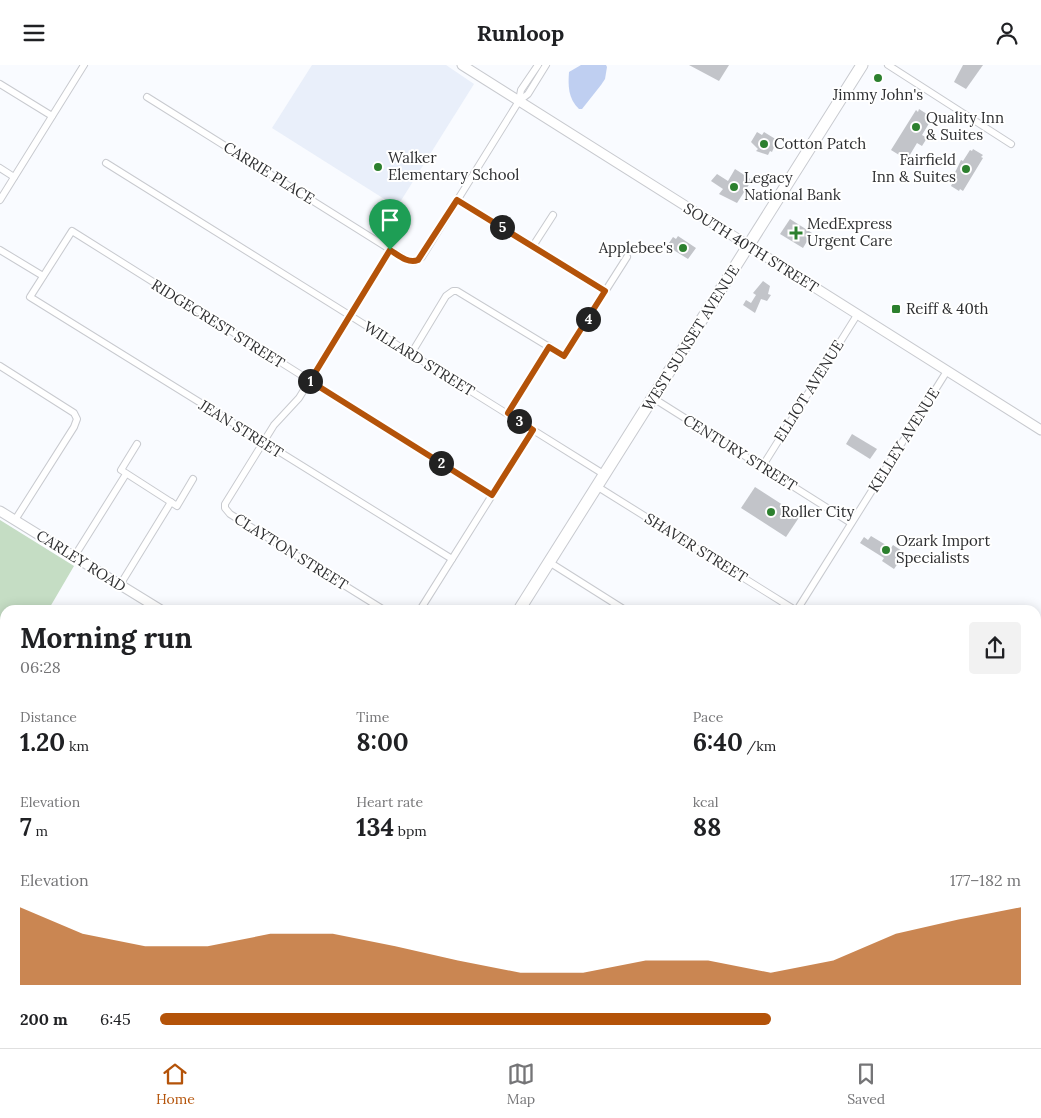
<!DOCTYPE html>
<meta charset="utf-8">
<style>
:root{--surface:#fff;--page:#f2f2f2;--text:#202124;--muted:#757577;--line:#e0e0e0;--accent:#b45309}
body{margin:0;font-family:Lora,serif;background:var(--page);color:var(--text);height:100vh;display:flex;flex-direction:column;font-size:19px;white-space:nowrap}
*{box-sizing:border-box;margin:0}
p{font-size:16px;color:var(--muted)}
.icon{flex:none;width:28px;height:28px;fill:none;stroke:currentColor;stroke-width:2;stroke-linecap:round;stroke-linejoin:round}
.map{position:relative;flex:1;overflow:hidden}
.side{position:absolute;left:0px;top:540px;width:1041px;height:444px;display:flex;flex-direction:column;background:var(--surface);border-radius:15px 15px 0 0;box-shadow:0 2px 12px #0003}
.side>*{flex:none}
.pin{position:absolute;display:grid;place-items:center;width:42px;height:42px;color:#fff;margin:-51px -21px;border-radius:50% 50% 50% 0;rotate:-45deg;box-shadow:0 0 5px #0007}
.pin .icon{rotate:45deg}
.km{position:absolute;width:25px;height:25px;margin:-12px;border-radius:50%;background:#222;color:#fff;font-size:14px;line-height:25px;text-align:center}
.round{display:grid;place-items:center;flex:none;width:52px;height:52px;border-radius:5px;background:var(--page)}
.summary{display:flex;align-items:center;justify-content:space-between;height:85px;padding:0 20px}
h1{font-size:28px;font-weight:800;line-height:38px}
.metrics{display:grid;grid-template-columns:repeat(3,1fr);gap:8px;height:85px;padding:5px 20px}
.metrics div{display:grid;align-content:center}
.metrics b{font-size:25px;font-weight:800}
.metrics small{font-size:14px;font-weight:400}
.metrics p{font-size:14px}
.chart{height:140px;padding:10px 20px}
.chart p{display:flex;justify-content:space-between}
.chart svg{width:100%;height:90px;margin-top:5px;fill:var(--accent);opacity:.7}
ul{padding:0 20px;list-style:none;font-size:16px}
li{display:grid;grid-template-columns:80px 60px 1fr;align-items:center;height:38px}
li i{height:12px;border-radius:6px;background:var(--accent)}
header{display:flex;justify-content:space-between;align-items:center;height:65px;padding:0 20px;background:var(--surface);font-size:22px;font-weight:800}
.menu{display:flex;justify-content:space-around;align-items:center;height:70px;border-top:1px solid var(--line);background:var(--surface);font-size:14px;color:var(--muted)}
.menu a{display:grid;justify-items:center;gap:2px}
.menu .active{color:var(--accent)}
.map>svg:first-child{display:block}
.built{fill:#e9effa}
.green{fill:#c5ddc4}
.water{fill:#bfcff1}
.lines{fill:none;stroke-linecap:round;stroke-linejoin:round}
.stream{stroke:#bfcff1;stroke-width:1}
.building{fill:#c2c4c9}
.street-casing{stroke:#c8cacf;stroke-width:8}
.secondary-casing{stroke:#c8cacf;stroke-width:11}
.highway-casing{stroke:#c8cacf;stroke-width:13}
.street{stroke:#fff;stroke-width:6}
.secondary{stroke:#fff;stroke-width:9}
.highway{stroke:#fff;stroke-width:11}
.route-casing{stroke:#fff;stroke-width:10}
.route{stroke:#b45309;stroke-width:6}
.poi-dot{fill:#2c802e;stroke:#fff;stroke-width:2}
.labels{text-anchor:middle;stroke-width:4;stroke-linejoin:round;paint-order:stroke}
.poi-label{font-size:15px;fill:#2e2f31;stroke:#fff;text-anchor:start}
.street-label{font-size:15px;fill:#2e2f31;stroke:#fff}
</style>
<header><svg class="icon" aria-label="menu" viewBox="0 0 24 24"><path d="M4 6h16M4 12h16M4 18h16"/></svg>Runloop<svg class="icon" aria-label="person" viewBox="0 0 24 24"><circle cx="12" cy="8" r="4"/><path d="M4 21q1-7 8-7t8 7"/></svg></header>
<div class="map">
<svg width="1041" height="983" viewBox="0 0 1041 983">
<rect width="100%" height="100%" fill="#f9fbff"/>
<!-- built -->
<polygon class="built" points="312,0 446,0 474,19 397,142 272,63"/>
<!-- green -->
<polygon class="green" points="0,455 74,501 50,542 55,545 5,545 5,786 0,794"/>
<!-- water -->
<path class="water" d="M581 0H606L607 2 605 14 601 20 582 44H579C568 34 568 20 569 7Z"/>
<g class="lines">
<!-- stream -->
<g class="stream">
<polyline points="1036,933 1041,933"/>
<polyline points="479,979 486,983"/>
<polyline points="445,983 450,979"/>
<polyline points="838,983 851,979"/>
</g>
</g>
<!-- building -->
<g class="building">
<polygon points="689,0 729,0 719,16"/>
<polygon points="963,0 983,0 966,24 954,17"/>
<polygon points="919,44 930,51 929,53 931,55 922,70 927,73 922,81 917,78 908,93 905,91 904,93 891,85 916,45 918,47"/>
<polygon points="757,67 762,70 764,67 777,75 772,87 770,86 768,90 756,86 758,84 751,77"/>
<polygon points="973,84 983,90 981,92 983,93 963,126 960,124 959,126 951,121 952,119 950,118 961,95 963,96 970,85 972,86"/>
<polygon points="735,104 752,115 737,138 719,129 723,124 711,116 717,109 728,116"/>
<polygon points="790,154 812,168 803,183 780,169"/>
<polygon points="678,171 696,183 688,194 667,181 673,172 676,174"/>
<polygon points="763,216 770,221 768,229 771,230 767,236 761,234 755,248 743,240 746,235 751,238 756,230 753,228"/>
<polygon points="852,369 877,384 870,394 846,379"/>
<polygon points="755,422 800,451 786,472 741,443"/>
<polygon points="871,471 891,483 893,480 905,488 894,504 882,496 884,493 860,478 864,472 868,475"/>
</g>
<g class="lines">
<defs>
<g id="street">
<polyline points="888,0 1011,79"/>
<polyline points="0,19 52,51"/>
<polyline points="147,32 407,195 414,197 422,192 519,36 521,25 538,0"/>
<polyline points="519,36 528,29 546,0"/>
<polyline points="106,98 605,410"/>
<polyline points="0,103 14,112"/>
<polyline points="0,135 84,0"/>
<polyline points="457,135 605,226"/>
<polyline points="533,181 553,150"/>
<polyline points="0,185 43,211"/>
<polyline points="411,289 446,231 453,226 457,226 564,291 627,192"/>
<polyline points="0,301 74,348 77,354 74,362 15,455"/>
<polyline points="653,333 851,458"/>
<polyline points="508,348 549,281"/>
<polyline points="137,379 121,405 177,441 193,414"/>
<polyline points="762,402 857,250"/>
<polyline points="598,422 795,545"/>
<polyline points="74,492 126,409"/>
<polyline points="452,494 30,232 72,166 492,430"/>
<polyline points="549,497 625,545"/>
<polyline points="120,520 171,437"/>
<polyline points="384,545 230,449 225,443 225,439 274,360 299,333 390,185"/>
<polyline points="420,545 533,365"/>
<polyline points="797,545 947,306"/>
<polyline points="1036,694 1041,697"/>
<polyline points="0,970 5,962"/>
<polyline points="630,983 632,979"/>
</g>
<g id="secondary">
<polyline points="462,0 1041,365"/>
<polyline points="0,446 161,545"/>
<polyline points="1036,861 1041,854"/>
<polyline points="279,979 286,983"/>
<polyline points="959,983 962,979"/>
</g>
<g id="highway">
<polyline points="519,545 862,0"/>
<polyline points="244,983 247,979"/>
</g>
</defs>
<!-- street casing -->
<use href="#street" class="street-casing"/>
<!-- secondary casing -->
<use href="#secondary" class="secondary-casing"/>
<!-- highway casing -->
<use href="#highway" class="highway-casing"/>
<!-- street -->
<use href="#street" class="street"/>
<!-- secondary -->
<use href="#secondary" class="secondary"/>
<!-- highway -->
<use href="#highway" class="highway"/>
</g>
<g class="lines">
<defs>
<path id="route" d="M457 135 605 226 564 291 549 282 508 348 533 365 492 430 310 316 390 185C398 190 408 199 418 195Z"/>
</defs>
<!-- route casing -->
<use href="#route" class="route-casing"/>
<!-- route -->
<use href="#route" class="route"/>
</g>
<!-- markers -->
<g class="poi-dot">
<circle cx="878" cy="13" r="5"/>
<circle cx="916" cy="62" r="5"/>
<circle cx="764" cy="79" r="5"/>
<circle cx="378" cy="102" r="5"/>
<circle cx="966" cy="104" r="5"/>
<circle cx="734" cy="122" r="5"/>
<path d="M793.5 160.5h5v5h5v5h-5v5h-5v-5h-5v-5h5z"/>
<circle cx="683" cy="183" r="5"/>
<rect x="891" y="239" width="10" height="10" rx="2.5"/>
<circle cx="771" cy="447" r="5"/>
<circle cx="886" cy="485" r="5"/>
</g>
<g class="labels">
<!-- poi labels -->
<g class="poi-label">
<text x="878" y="35" text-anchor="middle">Jimmy John's</text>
<text x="926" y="58">Quality Inn<tspan x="926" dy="17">&amp; Suites</tspan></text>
<text x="774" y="84">Cotton Patch</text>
<text x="388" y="98">Walker<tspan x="388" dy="17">Elementary School</tspan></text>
<text x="956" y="100" text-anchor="end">Fairfield<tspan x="956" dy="17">Inn &amp; Suites</tspan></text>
<text x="744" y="118">Legacy<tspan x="744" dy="17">National Bank</tspan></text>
<text x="807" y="164">MedExpress<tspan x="807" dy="17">Urgent Care</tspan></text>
<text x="673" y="188" text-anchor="end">Applebee's</text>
<text x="906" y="249">Reiff &amp; 40th</text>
<text x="781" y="452">Roller City</text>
<text x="896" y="481">Ozark Import<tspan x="896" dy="17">Specialists</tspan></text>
</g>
<!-- street labels -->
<g class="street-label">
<text transform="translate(269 108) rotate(32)" y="5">CARRIE PLACE</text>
<text transform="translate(751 183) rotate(32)" y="5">SOUTH 40TH STREET</text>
<text transform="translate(218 259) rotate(32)" y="5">RIDGECREST STREET</text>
<text transform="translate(691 273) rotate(-58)" y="5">WEST SUNSET AVENUE</text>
<text transform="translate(419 294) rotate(32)" y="5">WILLARD STREET</text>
<text transform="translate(809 326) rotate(-58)" y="5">ELLIOT AVENUE</text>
<text transform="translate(241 364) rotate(32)" y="5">JEAN STREET</text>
<text transform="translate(904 375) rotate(-58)" y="5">KELLEY AVENUE</text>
<text transform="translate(740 388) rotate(32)" y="5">CENTURY STREET</text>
<text transform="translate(696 483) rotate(32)" y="5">SHAVER STREET</text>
<text transform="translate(291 487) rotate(32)" y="5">CLAYTON STREET</text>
<text transform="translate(81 496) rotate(32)" y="5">CARLEY ROAD</text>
</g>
</g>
</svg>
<div class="pin" style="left:390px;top:185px;background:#1e9e55"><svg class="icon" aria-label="arrive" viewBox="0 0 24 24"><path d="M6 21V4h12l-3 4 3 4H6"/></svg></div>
<b class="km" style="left:310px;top:316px">1</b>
<b class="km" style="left:441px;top:398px">2</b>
<b class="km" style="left:519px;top:356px">3</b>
<b class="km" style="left:588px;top:254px">4</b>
<b class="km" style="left:502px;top:162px">5</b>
<section class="side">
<div class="summary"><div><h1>Morning run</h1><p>06:28</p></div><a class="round"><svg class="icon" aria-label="share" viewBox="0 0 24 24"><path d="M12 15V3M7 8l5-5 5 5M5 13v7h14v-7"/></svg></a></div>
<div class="metrics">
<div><p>Distance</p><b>1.20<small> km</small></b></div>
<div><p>Time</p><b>8:00</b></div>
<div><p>Pace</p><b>6:40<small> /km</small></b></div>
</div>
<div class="metrics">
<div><p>Elevation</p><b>7<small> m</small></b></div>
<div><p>Heart rate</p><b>134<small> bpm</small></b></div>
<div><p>kcal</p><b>88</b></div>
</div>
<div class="chart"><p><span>Elevation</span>177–182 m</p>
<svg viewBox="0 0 160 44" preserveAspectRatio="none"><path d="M0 44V6L10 19L20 25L30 25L40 19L50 19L60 25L70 32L80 38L90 38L100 32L110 32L120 38L130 32L140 19L150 12L160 6V44z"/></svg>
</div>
<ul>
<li><b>200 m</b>6:45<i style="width:71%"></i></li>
</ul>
</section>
</div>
<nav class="menu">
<a class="active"><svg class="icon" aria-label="home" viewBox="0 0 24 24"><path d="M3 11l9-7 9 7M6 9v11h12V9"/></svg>Home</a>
<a><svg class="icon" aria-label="map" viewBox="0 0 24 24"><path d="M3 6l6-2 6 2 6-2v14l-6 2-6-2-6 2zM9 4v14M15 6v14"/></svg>Map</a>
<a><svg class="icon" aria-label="saved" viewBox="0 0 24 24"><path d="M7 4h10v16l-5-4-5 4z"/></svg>Saved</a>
</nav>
